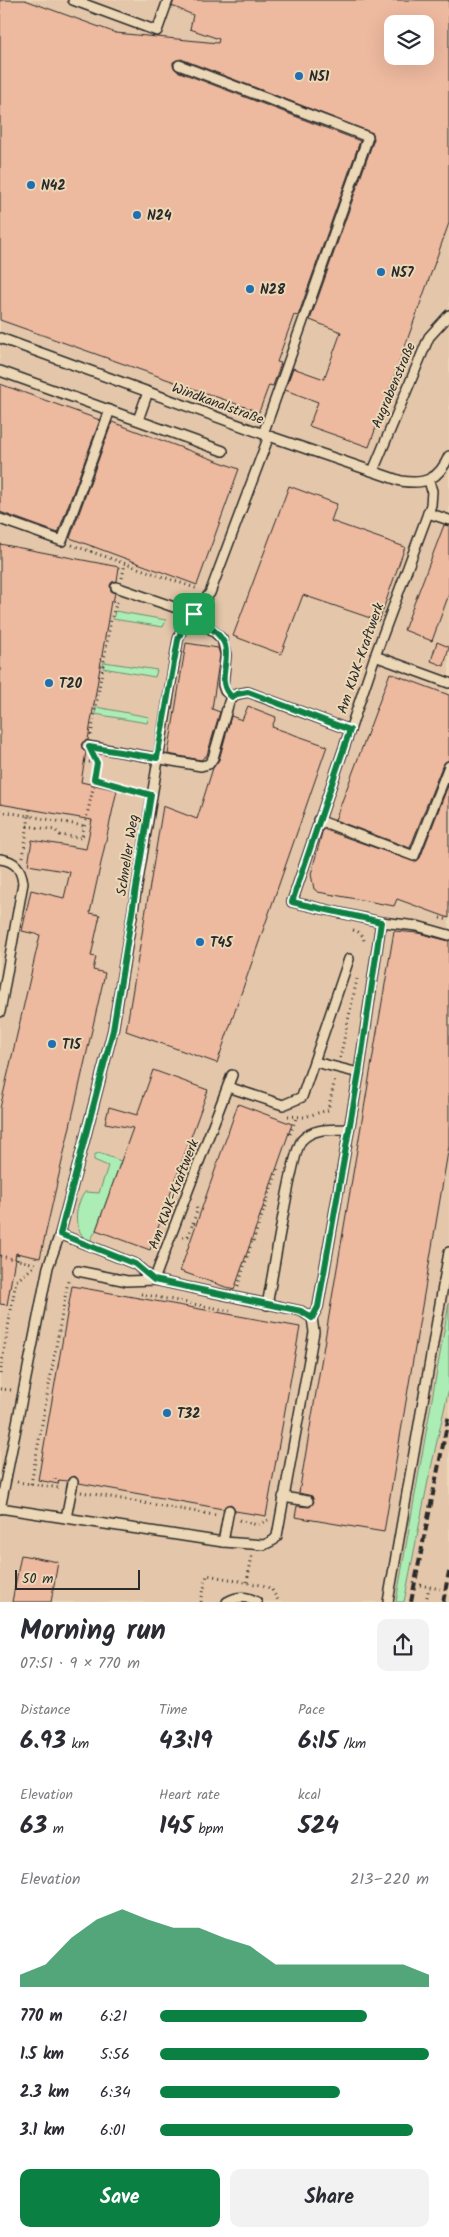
<!DOCTYPE html>
<meta charset="utf-8">
<style>
:root{--surface:#fff;--page:#f2f2f3;--text:#2b2b33;--muted:#7c7c81;--accent:#0b8043}
body{margin:0;font-family:Kalam,sans-serif;background:var(--page);color:var(--text);height:100vh;display:flex;flex-direction:column;font-size:19px;white-space:nowrap}
*{box-sizing:border-box;margin:0}
p{font-size:16px;color:var(--muted)}
.icon{flex:none;width:28px;height:28px;fill:none;stroke:currentColor;stroke-width:2;stroke-linecap:round;stroke-linejoin:round}
.map{position:relative;height:1602px;overflow:hidden}
.side{display:flex;flex-direction:column;background:var(--surface);flex:1}
.side>*{flex:none}
.tools{position:absolute;left:384px;top:15px;display:grid;gap:10px}
.tools a{display:grid;place-items:center;width:50px;height:50px;border-radius:10px;background:var(--surface);box-shadow:0 5px 20px #0002;font-size:25px}
.scale{position:absolute;left:15px;bottom:12px;width:125px;box-sizing:border-box;padding-left:5px;border:2px solid #2b2b2b;border-top:0;font-size:14px;line-height:18px;white-space:nowrap;color:#2b2b2b;-webkit-text-stroke:4px #ecd7b6;paint-order:stroke}
.pin{position:absolute;display:grid;place-items:center;width:42px;height:42px;color:#fff;margin:-21px;border-radius:10px;box-shadow:0 2px 8px #0006}
.round{display:grid;place-items:center;flex:none;width:52px;height:52px;border-radius:10px;background:var(--page)}
.head{display:flex;align-items:center;justify-content:space-between;height:85px;padding:0 20px}
h1{font-size:28px;font-weight:700;line-height:38px}
.metrics{display:grid;grid-template-columns:repeat(3,1fr);gap:8px;height:85px;padding:5px 20px}
.metrics div{display:grid;align-content:center}
.metrics b{font-size:25px;font-weight:700}
.metrics small{font-size:14px;font-weight:400}
.metrics p{font-size:14px}
.chart{height:140px;padding:10px 20px}
.chart p{display:flex;justify-content:space-between}
.chart svg{width:100%;height:90px;margin-top:5px;fill:var(--accent);opacity:.7}
.action{display:flex;gap:10px;margin-top:auto;padding:10px 20px}
.action a{flex:1;height:58px;border-radius:10px;background:var(--accent);color:#fff;font-size:20px;font-weight:700;line-height:58px;text-align:center}
.action a+a{background:var(--page);color:var(--text)}
ul{padding:0 20px;list-style:none;font-size:16px}
li{display:grid;grid-template-columns:80px 60px 1fr;align-items:center;height:38px}
li i{height:12px;border-radius:6px;background:var(--accent)}
.map>svg:first-child{display:block}
.built{fill:#e4c7aa;fill-rule:evenodd}
.green{fill:#acedb5;stroke:#6c8c70}
.building{fill:#edb99f;stroke:#2b2b2b;fill-rule:evenodd}
.lines{fill:none;stroke-linecap:round;stroke-linejoin:round}
.service-casing{stroke:#2b2b2b;stroke-width:12}
.path{stroke:#2b2b2b;stroke-width:3;stroke-dasharray:1 4;stroke-linecap:butt}
.service{stroke:#ecd7b6;stroke-width:9}
.rail{stroke:#2b2b2b;stroke-width:4;stroke-dasharray:8 4;stroke-linecap:butt}
.route-casing{stroke:#fff;stroke-width:10}
.route{stroke:#0b8043;stroke-width:6}
.poi-dot{fill:#1f6fb2;stroke:#ecd7b6;stroke-width:2}
.labels{text-anchor:middle;stroke-width:4;stroke-linejoin:round;paint-order:stroke}
.poi-label{font-size:14px;font-weight:bold;fill:#2b2b2b;stroke:#ecd7b6;text-anchor:start}
.street-label{font-size:14px;fill:#2b2b2b;stroke:#ecd7b6}
</style>
<div class="map">
<svg width="449" height="1602" viewBox="0 0 449 1602">
<rect width="100%" height="100%" fill="#ecd7b6"/>
<filter id="ink" filterUnits="userSpaceOnUse"><feTurbulence type="fractalNoise" baseFrequency=".02" numOctaves="2"/><feDisplacementMap in="SourceGraphic" scale="10" xChannelSelector="R" yChannelSelector="G"/><feConvolveMatrix kernelMatrix="1 2 1 2 8 2 1 2 1" color-interpolation-filters="sRGB"/></filter>
<g filter="url(#ink)">
<!-- built -->
<path class="built" d="M0 0H449V1602H0ZM392 24H425V56H392Z"/>
<!-- green -->
<g class="green">
<polygon points="115,611 166,620 163,627 113,619"/>
<polygon points="104,662 157,670 155,677 103,668"/>
<polygon points="96,707 149,717 147,723 95,714"/>
<path d="M99 1153 121 1161 96 1230 89 1243C73 1230 73 1209 85 1192L99 1193 108 1166 94 1160V1155Z"/>
<polygon points="449,1303 449,1388 428,1481 404,1602 396,1602"/>
</g>
<!-- building -->
<g class="building">
<path d="M0 0H25L116 33 218 43 219 39 190 29 193 15 172 6 174 0H449V223L369 447 309 426 318 402 285 390 293 368 324 379 341 332 310 320 374 139 373 133 181 59 173 62V66L177 71 360 141 298 316 294 315 277 362 281 363 273 386 269 385 259 412 0 320ZM392 24H425V56H392Z"/>
<polygon points="0,384 100,420 58,533 0,512"/>
<polygon points="112,422 239,469 197,585 70,538"/>
<polygon points="289,486 337,504 331,521 405,547 379,621 303,595 281,654 233,636"/>
<polygon points="444,525 449,526 449,594 432,641 404,630"/>
<polygon points="0,544 119,567 117,581 112,582 110,585 111,591 115,593 113,602 111,601 88,740 83,742 81,745 86,752 81,782 117,790 90,913 100,915 91,956 96,957 93,970 105,973 40,1258 16,1253 7,1305 0,1304 0,1108 40,935 22,931 31,890 64,898 70,872 28,865 32,840 86,849 92,820 0,804"/>
<polygon points="437,642 449,647 444,666 431,661"/>
<polygon points="186,643 218,648 220,655 212,709 220,712 207,755 201,760 168,754"/>
<polygon points="390,673 449,695 449,760 443,764 410,848 335,820"/>
<polygon points="248,706 276,717 272,727 327,746 217,1063 126,1031 163,806 197,819 213,768 219,760 231,716 242,720"/>
<polygon points="449,783 449,918 397,899 394,906 318,892 314,889 311,874 323,829 415,862 420,858"/>
<polygon points="394,931 418,933 449,941 449,1146 384,1532 295,1517 297,1506 310,1507 314,1502 312,1496 299,1493"/>
<polygon points="153,1070 208,1090 150,1250 96,1230 133,1128 105,1123 109,1107 137,1115"/>
<polygon points="238,1104 292,1124 234,1290 180,1271"/>
<polygon points="72,1286 300,1327 266,1516 235,1511 233,1506 230,1504 223,1509 79,1483 77,1478 74,1476 69,1478 67,1481 59,1480 58,1484 38,1480"/>
<polygon points="21,1555 58,1562 51,1602 12,1602"/>
</g>
<g class="lines">
<defs>
<g id="service">
<polyline points="73,0 157,31 168,0"/>
<polyline points="179,65 368,137 263,434"/>
<path d="M0 338 269 436 401 481C425 485 439 479 449 456"/>
<polyline points="0,371 223,451"/>
<polyline points="138,420 148,392"/>
<polyline points="373,471 429,337 449,315"/>
<polyline points="428,513 449,520"/>
<polyline points="0,519 62,541 110,410"/>
<polyline points="116,587 194,614 222,639 226,655 223,685 225,691 232,697"/>
<polyline points="375,656 449,683"/>
<polyline points="87,746 201,766 209,764 213,758 229,702 237,694 248,692 350,730"/>
<polyline points="318,820 414,856 449,766"/>
<path d="M0 859C15 861 21 868 23 883L0 1012"/>
<polyline points="381,922 417,926 449,935"/>
<polyline points="315,1062 359,1073"/>
<polyline points="228,1087 283,1105 302,1097 349,959"/>
<polyline points="60,1234 135,1264 154,1280"/>
<polyline points="154,1280 232,1075"/>
<path d="M267 1305C272 1282 292 1149 302 1140 314 1127 331 1130 348 1129"/>
<polyline points="312,1318 318,1307 359,1073 381,922 292,902 375,656 431,505 432,491 429,481"/>
<polyline points="283,1497 308,1501"/>
<polyline points="0,1508 223,1542 264,1545 274,1540 277,1536 314,1332 312,1318 301,1311 154,1280 127,1281 78,1271"/>
<polyline points="0,1509 48,1267 60,1234 113,1030 178,640 183,626 210,593 269,436"/>
<polyline points="66,1518 73,1482"/>
<polyline points="223,1542 229,1510"/>
<path d="M227 1602C237 1596 247 1596 257 1602"/>
<polyline points="388,1602 449,1252"/>
</g>
</defs>
<!-- service casing -->
<use href="#service" class="service-casing"/>
<!-- path -->
<g class="path">
<polyline points="72,545 198,589"/>
<polyline points="91,552 93,546"/>
<polyline points="122,578 125,564"/>
<polyline points="91,735 111,619 118,599"/>
<polyline points="84,761 96,763"/>
<polyline points="94,779 142,793"/>
<polyline points="0,811 29,816 30,809"/>
<path d="M27 826 55 830 60 835 82 838C84 823 100 770 95 759"/>
<polyline points="23,857 29,816 84,826"/>
<polyline points="440,918 449,920"/>
<path d="M353 930C361 932 364 936 364 943"/>
<polyline points="340,1058 357,979"/>
<polyline points="288,1116 304,1117 328,1110 335,1079"/>
<polyline points="290,1134 296,1118"/>
<polyline points="193,1223 197,1211 196,1204"/>
<polyline points="183,1237 188,1236 193,1223 196,1224"/>
<polyline points="253,1241 278,1169"/>
<polyline points="0,1256 36,1264"/>
<polyline points="17,1260 18,1253"/>
<polyline points="238,1286 252,1241"/>
<polyline points="141,1294 230,1311"/>
<polyline points="0,1374 16,1281 36,1265"/>
<polyline points="0,1389 12,1390"/>
<polyline points="55,1479 55,1481 62,1482"/>
<polyline points="17,1482 60,1488"/>
<polyline points="31,1484 68,1281"/>
<polyline points="81,1492 215,1515"/>
<polyline points="239,1520 257,1525 268,1520"/>
<polyline points="247,1582 252,1556"/>
<polyline points="420,1585 440,1589"/>
<polyline points="201,1602 207,1575 266,1586 272,1590 279,1602"/>
<polyline points="426,1602 429,1587"/>
</g>
<!-- service -->
<use href="#service" class="service"/>
<!-- rail -->
<g class="rail">
<polyline points="411,1602 449,1415"/>
<polyline points="443,1602 449,1572"/>
</g>
</g>
</g>
<g class="lines" filter="url(#ink)">
<defs>
<path id="route" d="M194 614C203 622 221 633 225 645 230 664 215 682 232 697L237 694 248 692 350 730 292 902 381 922 359 1073 318 1307 312 1318 301 1311 154 1280 135 1264 60 1234 113 1030 151 795 94 779 97 763 89 747 157 758 178 640 183 626Z"/>
</defs>
<!-- route casing -->
<use href="#route" class="route-casing"/>
<!-- route -->
<use href="#route" class="route"/>
</g>
<!-- markers -->
<g class="poi-dot">
<circle cx="299" cy="76" r="5"/>
<circle cx="31" cy="185" r="5"/>
<circle cx="137" cy="215" r="5"/>
<circle cx="381" cy="272" r="5"/>
<circle cx="250" cy="289" r="5"/>
<circle cx="49" cy="683" r="5"/>
<circle cx="200" cy="942" r="5"/>
<circle cx="52" cy="1044" r="5"/>
<circle cx="167" cy="1413" r="5"/>
</g>
<g class="labels">
<!-- poi labels -->
<g class="poi-label">
<text x="309" y="81">N51</text>
<text x="41" y="190">N42</text>
<text x="147" y="220">N24</text>
<text x="391" y="277">N57</text>
<text x="260" y="294">N28</text>
<text x="59" y="688">T20</text>
<text x="210" y="947">T45</text>
<text x="62" y="1049">T15</text>
<text x="177" y="1418">T32</text>
</g>
<!-- street labels -->
<g class="street-label">
<text transform="translate(393 385) rotate(-67)" y="5">Augrabenstraße</text>
<text transform="translate(218 403) rotate(20)" y="5">Windkanalstraße</text>
<text transform="translate(360 658) rotate(-71)" y="5">Am KWK-Kraftwerk</text>
<text transform="translate(127 855) rotate(-81)" y="5">Schneller Weg</text>
<text transform="translate(173 1194) rotate(-69)" y="5">Am KWK-Kraftwerk</text>
</g>
</g>
</svg>
<div class="tools">
<a><svg class="icon" aria-label="layers" viewBox="0 0 24 24"><path d="M12 4l9 5-9 5-9-5zM3 14l9 5 9-5"/></svg></a>
</div>
<div class="scale">50 m</div>
<div class="pin" style="left:194px;top:614px;background:#1e9e55"><svg class="icon" aria-label="arrive" viewBox="0 0 24 24"><path d="M6 21V4h12l-3 4 3 4H6"/></svg></div>
</div>
<section class="side">
<div class="head"><div><h1>Morning run</h1><p>07:51 · 9 × 770 m</p></div><a class="round"><svg class="icon" aria-label="share" viewBox="0 0 24 24"><path d="M12 15V3M7 8l5-5 5 5M5 13v7h14v-7"/></svg></a></div>
<div class="metrics">
<div><p>Distance</p><b>6.93<small> km</small></b></div>
<div><p>Time</p><b>43:19</b></div>
<div><p>Pace</p><b>6:15<small> /km</small></b></div>
</div>
<div class="metrics">
<div><p>Elevation</p><b>63<small> m</small></b></div>
<div><p>Heart rate</p><b>145<small> bpm</small></b></div>
<div><p>kcal</p><b>524</b></div>
</div>
<div class="chart"><p><span>Elevation</span>213–220 m</p>
<svg viewBox="0 0 160 44" preserveAspectRatio="none"><path d="M0 44V38L10 33L20 20L30 11L40 6L50 11L60 15L70 15L80 20L90 24L100 33L110 33L120 33L130 33L140 33L150 33L160 38V44z"/></svg>
</div>
<ul>
<li><b>770 m</b>6:21<i style="width:77%"></i></li>
<li><b>1.5 km</b>5:56<i style="width:100%"></i></li>
<li><b>2.3 km</b>6:34<i style="width:67%"></i></li>
<li><b>3.1 km</b>6:01<i style="width:94%"></i></li>
</ul>
<div class="action"><a>Save</a><a>Share</a></div>
</section>
